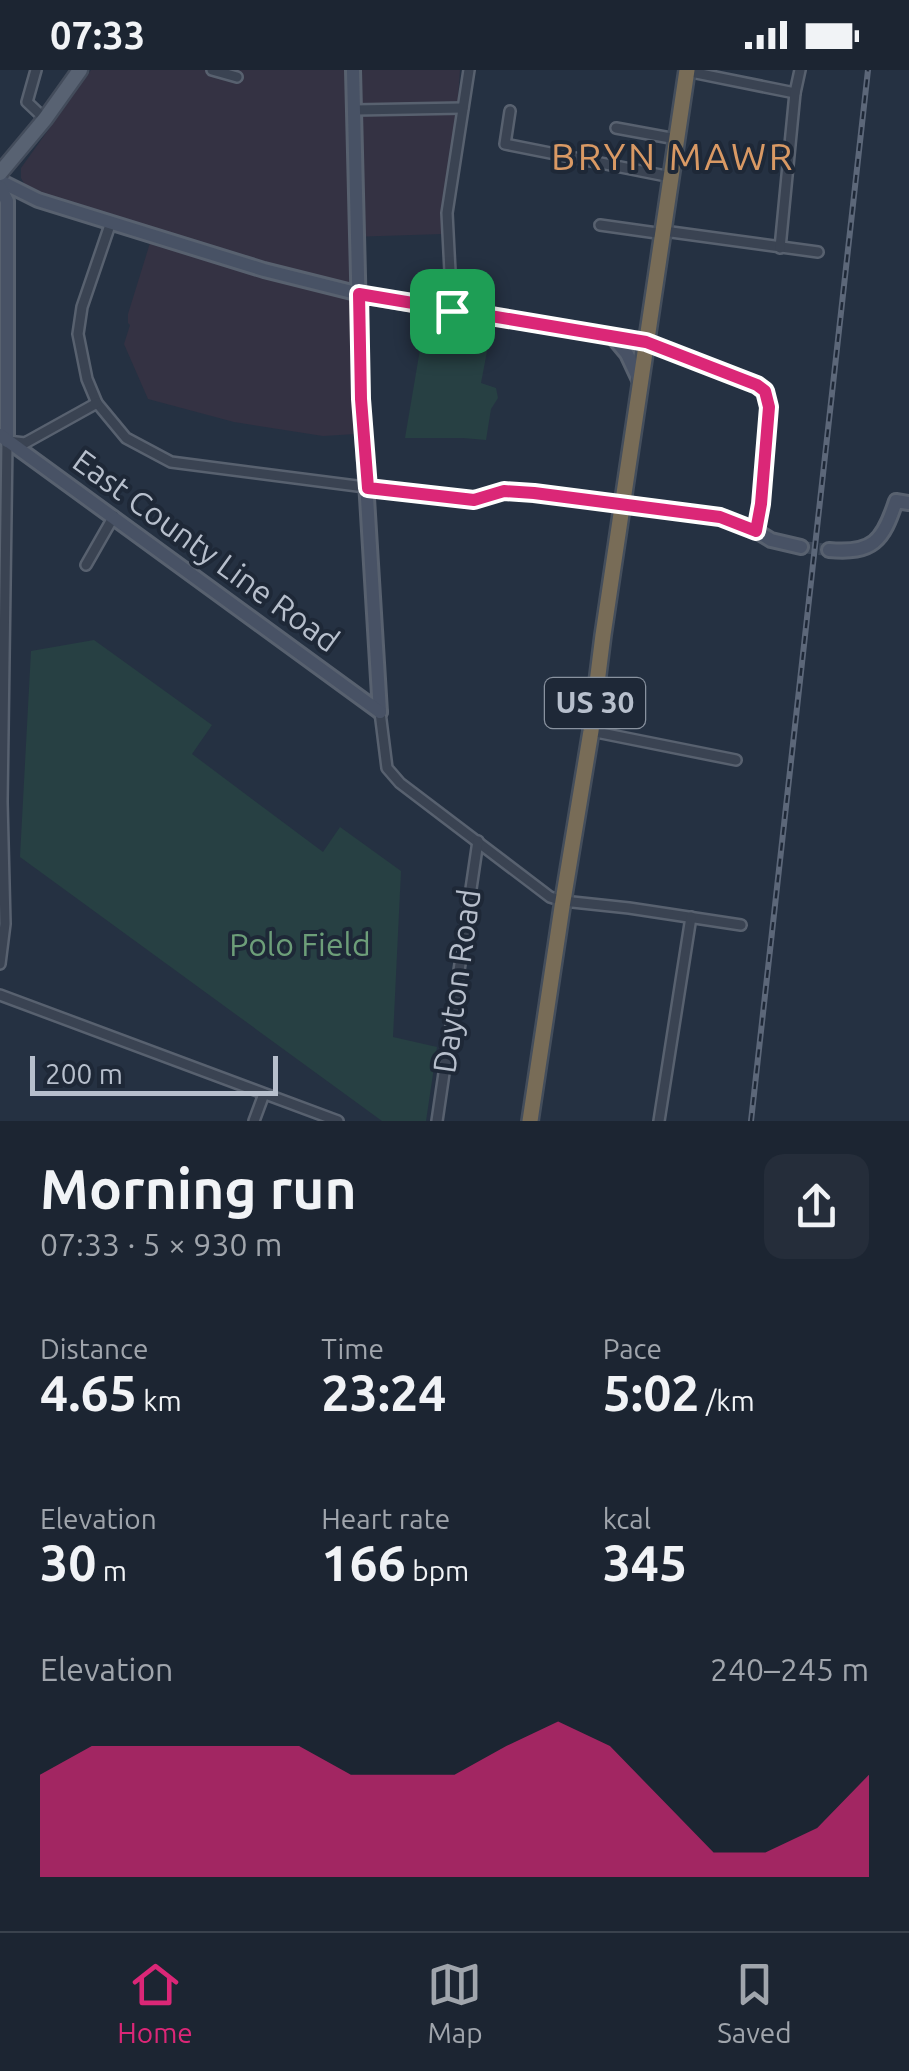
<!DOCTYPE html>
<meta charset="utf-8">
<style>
:root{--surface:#1c2532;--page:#252d3a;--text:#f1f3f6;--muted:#a0a5ac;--line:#3a424d;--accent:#db2777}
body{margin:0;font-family:Ubuntu,sans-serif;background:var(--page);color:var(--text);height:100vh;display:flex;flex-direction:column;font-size:38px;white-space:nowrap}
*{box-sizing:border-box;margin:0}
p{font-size:32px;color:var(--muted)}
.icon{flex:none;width:55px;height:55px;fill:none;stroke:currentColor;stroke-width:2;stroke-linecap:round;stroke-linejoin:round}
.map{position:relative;height:1051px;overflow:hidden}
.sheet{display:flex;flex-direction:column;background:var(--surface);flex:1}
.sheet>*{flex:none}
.scale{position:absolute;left:30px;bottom:25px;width:248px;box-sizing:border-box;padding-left:10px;border:5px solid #b7bfcc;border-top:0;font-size:28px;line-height:35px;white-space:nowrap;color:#b7bfcc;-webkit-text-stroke:8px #1e2837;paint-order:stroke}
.pin{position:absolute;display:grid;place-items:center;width:85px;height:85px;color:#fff;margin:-42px;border-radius:20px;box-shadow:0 5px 15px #0006}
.round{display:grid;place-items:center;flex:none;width:105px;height:105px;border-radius:20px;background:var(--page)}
.summary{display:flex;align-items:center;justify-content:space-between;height:170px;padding:0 40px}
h1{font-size:55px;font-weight:700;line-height:75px}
.figures{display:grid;grid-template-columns:repeat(3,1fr);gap:15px;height:170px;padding:10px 40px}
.figures div{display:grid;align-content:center}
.figures b{font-size:50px;font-weight:700}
.figures small{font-size:28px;font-weight:400}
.figures p{font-size:28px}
.chart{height:280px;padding:20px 40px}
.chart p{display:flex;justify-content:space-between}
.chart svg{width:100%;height:180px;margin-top:10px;fill:var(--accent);opacity:.7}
.status{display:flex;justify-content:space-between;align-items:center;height:70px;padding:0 50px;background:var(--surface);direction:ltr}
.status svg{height:28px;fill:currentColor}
.tab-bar{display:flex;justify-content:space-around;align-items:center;height:140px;border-top:2px solid var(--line);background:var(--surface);font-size:28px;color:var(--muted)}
.tab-bar a{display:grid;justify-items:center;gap:5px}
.tab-bar .active{color:var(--accent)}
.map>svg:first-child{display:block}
.medical{fill:#343243}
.green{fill:#274043}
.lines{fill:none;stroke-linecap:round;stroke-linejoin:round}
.secondary-tunnel{stroke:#3b4657;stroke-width:12;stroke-dasharray:12 6;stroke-linecap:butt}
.street-casing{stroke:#58616f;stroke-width:14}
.secondary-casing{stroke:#58616f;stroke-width:18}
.primary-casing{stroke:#434c5b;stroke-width:19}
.highway-casing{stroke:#444e5c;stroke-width:20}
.street{stroke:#3a4352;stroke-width:9}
.secondary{stroke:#485265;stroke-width:12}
.primary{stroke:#586272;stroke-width:14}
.highway{stroke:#786c57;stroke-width:15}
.rail-casing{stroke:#5c6779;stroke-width:6}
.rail{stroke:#1e2837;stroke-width:2.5;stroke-dasharray:8;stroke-linecap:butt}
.route-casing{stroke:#fff;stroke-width:20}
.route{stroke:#db2777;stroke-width:12}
.labels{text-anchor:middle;stroke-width:8;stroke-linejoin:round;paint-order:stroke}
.shield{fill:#1e2837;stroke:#89929f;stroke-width:2.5}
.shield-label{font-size:30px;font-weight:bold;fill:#b7bfcc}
.street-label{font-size:32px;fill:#b7bfcc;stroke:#1e2837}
.park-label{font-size:32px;fill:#6d9e79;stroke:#1e2837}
.quarter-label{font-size:38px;letter-spacing:2.5px;fill:#d99964;stroke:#1e2837}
</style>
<div class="status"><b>07:33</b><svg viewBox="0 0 49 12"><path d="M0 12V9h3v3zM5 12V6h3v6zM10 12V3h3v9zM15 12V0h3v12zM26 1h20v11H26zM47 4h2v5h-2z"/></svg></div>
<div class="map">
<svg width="909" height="1051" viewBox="0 0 909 1051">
<rect width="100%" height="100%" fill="#253142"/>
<!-- medical -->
<polygon class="medical" points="91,0 460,0 456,59 443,164 350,167 356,364 323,366 234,352 148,329 124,274 130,255 128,253 128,244 154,160 27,119 21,108 21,98"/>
<!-- green -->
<g class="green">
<polygon points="426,244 492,255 481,313 496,318 498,328 491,339 486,370 463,368 405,368"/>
<polygon points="94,570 212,655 192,684 323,782 340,757 401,801 393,967 437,977 426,1051 382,1051 20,787 31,581"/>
</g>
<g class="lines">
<!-- secondary-tunnel -->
<polyline class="secondary-tunnel" points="801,477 829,480"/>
<defs>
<g id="street">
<polyline points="36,0 27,32 45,49"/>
<polyline points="212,0 237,7"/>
<polyline points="686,1 795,23"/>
<polyline points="355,40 463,38"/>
<polyline points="510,41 505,74 671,107"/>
<polyline points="616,58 676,69"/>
<polyline points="111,152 82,237 78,264 87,309 97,333 126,368 171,392 458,429 475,430 504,421 517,422 624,434"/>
<polyline points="600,155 664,164"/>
<polyline points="664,161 818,182"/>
<polyline points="780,178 795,23 800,0"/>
<polyline points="452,241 447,143 469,0"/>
<polyline points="86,495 114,446"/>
<polyline points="380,642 387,698 400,713 550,827 563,831 629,838 741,855"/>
<polyline points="591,661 736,690"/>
<polyline points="0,894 5,854 2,732 7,371 25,373 97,333"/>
<polyline points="0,925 338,1051"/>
<polyline points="254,1051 264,1024"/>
<polyline points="437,1051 478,771"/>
<polyline points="659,1051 691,847"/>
</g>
<g id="secondary">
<polyline points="353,0 361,329 380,642"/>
<polyline points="0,111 38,130 264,200 372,227 646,272 757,315 765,321 769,337 761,435 756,461"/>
<polyline points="0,117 7,131 7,371"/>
<polyline points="612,266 627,284 641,314"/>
<polyline points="0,365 380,642"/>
<polyline points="624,434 720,447 756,461 771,470 801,477"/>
<path d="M829 480C873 484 883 471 896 431L909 433"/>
</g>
<polyline id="primary" points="0,103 45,49 80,0"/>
<polyline id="highway" points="530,1051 562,837 591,661 603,565 687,0"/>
</defs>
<!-- street casing -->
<use href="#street" class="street-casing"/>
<!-- secondary casing -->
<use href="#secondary" class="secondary-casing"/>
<!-- primary casing -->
<use href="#primary" class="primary-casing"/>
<!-- highway casing -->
<use href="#highway" class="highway-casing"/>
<!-- street -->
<use href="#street" class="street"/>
<!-- secondary -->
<use href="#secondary" class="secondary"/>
<!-- primary -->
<use href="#primary" class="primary"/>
<!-- highway -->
<use href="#highway" class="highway"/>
<defs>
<polyline id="rail" points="751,1051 868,0"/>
</defs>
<!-- rail casing -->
<use href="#rail" class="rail-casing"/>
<!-- rail -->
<use href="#rail" class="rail"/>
</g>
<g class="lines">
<defs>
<polygon id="route" points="359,224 646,272 757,315 765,321 769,337 761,434 756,461 720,447 534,423 504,421 474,430 368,418 361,329"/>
</defs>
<!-- route casing -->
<use href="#route" class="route-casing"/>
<!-- route -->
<use href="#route" class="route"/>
</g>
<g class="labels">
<!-- shield labels -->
<rect class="shield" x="545" y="608" width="100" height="50" rx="8"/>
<g class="shield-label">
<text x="595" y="643">US 30</text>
</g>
<!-- street labels -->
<g class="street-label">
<text transform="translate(206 481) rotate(36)" y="11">East County Line Road</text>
<text transform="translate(457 911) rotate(-82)" y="11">Dayton Road</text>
</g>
<!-- park labels -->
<g class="park-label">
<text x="300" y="886">Polo Field</text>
</g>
<!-- quarter labels -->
<g class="quarter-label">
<text x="673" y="100">BRYN MAWR</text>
</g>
</g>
</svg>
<div class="scale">200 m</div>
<div class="pin" style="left:452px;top:241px;background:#1e9e55"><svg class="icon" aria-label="arrive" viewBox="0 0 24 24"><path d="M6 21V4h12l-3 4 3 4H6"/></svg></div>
</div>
<section class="sheet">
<div class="summary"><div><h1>Morning run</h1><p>07:33 · 5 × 930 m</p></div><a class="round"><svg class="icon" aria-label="share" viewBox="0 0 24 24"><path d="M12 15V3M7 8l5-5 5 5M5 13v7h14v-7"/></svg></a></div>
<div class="figures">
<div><p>Distance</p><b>4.65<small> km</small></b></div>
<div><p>Time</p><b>23:24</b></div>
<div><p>Pace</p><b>5:02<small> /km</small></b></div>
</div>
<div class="figures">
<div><p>Elevation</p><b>30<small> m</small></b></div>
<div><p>Heart rate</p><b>166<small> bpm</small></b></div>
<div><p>kcal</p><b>345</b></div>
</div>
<div class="chart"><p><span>Elevation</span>240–245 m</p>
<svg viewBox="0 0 160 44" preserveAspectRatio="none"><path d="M0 44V19L10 12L20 12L30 12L40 12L50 12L60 19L70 19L80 19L90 12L100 6L110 12L120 25L130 38L140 38L150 32L160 19V44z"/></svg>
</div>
</section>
<nav class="tab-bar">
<a class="active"><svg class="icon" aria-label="home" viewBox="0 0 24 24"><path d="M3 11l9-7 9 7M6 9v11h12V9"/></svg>Home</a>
<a><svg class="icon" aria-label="map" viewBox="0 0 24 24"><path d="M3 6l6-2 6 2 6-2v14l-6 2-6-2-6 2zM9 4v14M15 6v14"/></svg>Map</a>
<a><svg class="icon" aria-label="saved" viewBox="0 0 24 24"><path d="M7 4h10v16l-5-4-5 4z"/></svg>Saved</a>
</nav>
